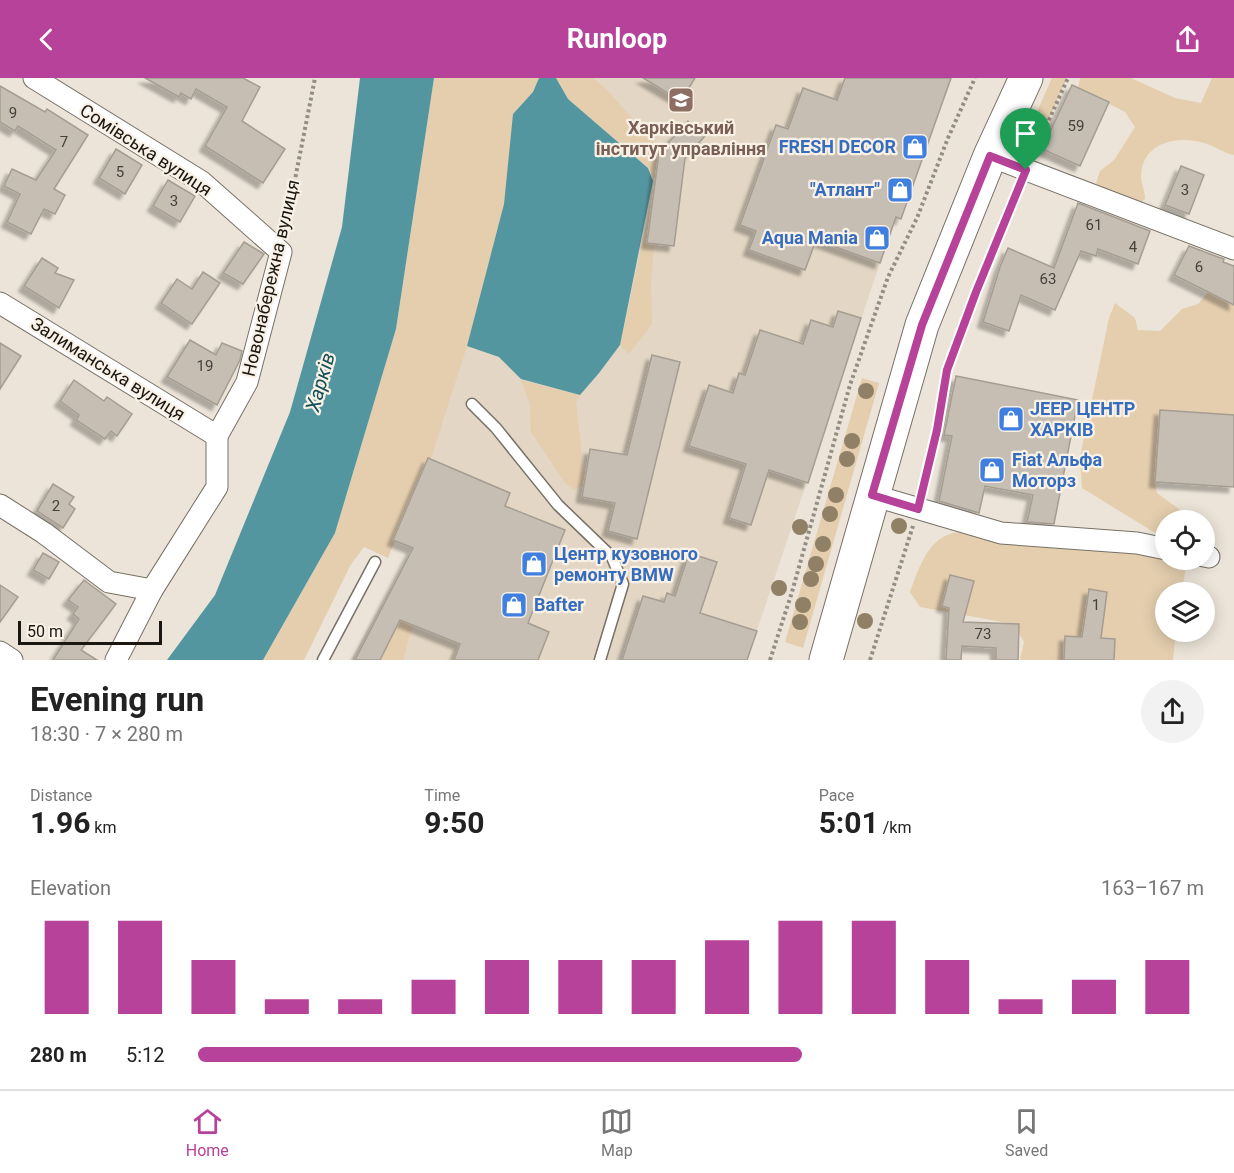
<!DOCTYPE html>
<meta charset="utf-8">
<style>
:root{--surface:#fff;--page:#f2f2f2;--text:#222;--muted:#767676;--line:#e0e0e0;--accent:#b74299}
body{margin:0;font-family:Roboto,sans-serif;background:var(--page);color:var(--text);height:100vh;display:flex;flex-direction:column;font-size:22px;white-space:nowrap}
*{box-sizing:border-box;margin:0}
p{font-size:20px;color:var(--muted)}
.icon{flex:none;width:33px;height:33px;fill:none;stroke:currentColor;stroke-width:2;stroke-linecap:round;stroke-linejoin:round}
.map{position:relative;height:582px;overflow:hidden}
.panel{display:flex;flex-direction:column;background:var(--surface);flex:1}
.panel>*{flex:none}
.controls{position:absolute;left:1155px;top:432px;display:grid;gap:12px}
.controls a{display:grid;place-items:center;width:60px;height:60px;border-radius:50%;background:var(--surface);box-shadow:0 3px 15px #0003;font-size:30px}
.scale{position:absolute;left:18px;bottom:15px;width:144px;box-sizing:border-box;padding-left:6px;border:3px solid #1a1713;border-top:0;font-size:16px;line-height:21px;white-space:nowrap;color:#1a1713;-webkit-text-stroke:4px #f9f1e5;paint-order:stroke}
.pin{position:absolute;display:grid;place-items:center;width:51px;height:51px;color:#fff;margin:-62px -26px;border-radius:50% 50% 50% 0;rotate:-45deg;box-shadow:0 0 6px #0007}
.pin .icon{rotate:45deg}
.round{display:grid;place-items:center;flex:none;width:63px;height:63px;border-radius:32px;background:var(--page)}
.summary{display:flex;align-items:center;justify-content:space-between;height:102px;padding:0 30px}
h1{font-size:33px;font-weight:700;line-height:45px}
.stats{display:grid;grid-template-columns:repeat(3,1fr);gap:9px;height:102px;padding:6px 30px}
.stats div{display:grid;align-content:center}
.stats b{font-size:30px;font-weight:700}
.stats small{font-size:16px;font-weight:400}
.stats p{font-size:16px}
.chart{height:168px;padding:12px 30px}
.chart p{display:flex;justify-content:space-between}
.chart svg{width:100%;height:108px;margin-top:6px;stroke:var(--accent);stroke-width:6}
ul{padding:0 30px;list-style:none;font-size:20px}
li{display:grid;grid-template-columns:96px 72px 1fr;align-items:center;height:45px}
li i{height:15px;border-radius:8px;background:var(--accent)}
header{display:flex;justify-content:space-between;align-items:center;height:78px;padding:0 30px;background:var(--accent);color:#fff;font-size:27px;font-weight:700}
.tab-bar{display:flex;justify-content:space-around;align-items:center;height:84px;border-top:2px solid var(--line);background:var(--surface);font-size:16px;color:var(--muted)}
.tab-bar a{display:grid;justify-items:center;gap:3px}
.tab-bar .current{color:var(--accent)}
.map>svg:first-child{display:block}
.built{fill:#e3d6c4}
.green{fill:#e4ceae}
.water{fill:#5496a0}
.building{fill:#c6beb3;stroke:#a59d92;stroke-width:1.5;filter:url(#shadow)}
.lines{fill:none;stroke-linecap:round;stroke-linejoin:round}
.lane-casing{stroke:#777066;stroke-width:13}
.street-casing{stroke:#777066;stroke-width:23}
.primary-casing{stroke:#777066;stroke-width:35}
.path{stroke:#938d85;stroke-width:4;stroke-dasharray:3 3;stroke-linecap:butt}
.lane{stroke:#fff;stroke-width:10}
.street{stroke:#fff;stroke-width:21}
.primary{stroke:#fff;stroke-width:33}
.tree{fill:#8f8066}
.route-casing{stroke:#fff;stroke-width:12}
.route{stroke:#b74299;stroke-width:8}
.labels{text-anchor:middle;stroke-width:4.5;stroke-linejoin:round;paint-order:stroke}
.number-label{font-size:15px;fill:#45413b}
.education-label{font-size:18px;font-weight:bold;fill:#785e54;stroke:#f9f1e5}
.shop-label{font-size:18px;font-weight:bold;fill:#366cbe;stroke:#f9f1e5;text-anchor:start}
.street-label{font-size:18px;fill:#1a1713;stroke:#f9f1e5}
.water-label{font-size:20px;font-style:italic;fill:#154f57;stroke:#f9f1e5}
</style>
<header><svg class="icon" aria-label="back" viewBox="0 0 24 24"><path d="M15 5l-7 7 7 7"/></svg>Runloop<svg class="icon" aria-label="share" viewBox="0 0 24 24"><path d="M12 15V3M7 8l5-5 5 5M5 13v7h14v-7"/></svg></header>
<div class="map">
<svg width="1234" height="582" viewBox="0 0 1234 582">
<defs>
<filter id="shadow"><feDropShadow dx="-5.5" dy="5.5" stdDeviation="1.5" flood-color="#0004"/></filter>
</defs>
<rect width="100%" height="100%" fill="#ece4d8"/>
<!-- built -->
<polygon class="built" points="501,0 952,0 901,141 896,140 880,185 747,582 351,582 412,471 393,462"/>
<!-- green -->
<g class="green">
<polygon points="434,0 539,0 533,14 513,36 504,126 467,268 431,380 422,394 388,480 364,469 350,488 304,582 263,582 335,455 396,251"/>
<polygon points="556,0 593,0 604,9 653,63 660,93 651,206 652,246 629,276 620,267 655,108 650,91 568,21"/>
<polygon points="1052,0 1067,0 1033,78 1024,71 1023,65"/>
<path d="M1080 0H1131L1175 20 1201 25 1212 0H1234V77C1223 75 1215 68 1204 65 1178 57 1142 64 1141 98 1141 105 1145 113 1145 121L1141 124 1103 113 1096 105 1100 93 1114 82 1135 49 1125 34 1078 10Z"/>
<polygon points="1234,188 1234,337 1160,333 1155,404 1157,415 1194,442 1166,442 1165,458 1152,453 1082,410 1080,379 1109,240 1115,225 1135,240 1138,252 1160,253 1182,231 1198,226 1225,195"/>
<polygon points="862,300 879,305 803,570 785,564"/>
<polygon points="521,302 580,317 576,325 583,387 588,405 574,412 565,405 531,354 530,325"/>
<path d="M978 454 1165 479 1166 482H1187L1182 514H1166V554H1176L1173 582H1020L1024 564 1013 546 920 529 910 514C918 493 926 464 950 456 958 453 969 454 978 454Z"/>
<polygon points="425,493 431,515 410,556 403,582 380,582"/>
</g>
<!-- water -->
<g class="water">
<polygon points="360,0 434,0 396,251 335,455 263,582 167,582 215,517 290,334 342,149"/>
<polygon points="539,0 556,0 568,21 648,90 653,103 620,267 599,295 580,317 521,301 499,279 467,268 504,126 513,36 533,14"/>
</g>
<!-- building -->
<g class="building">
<polygon points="145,0 243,0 260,9 242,43 285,71 263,105 205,68 227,29 196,11 191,21 181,15 179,19"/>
<polygon points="643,0 695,0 681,23"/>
<polygon points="845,0 951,0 901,141 896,139 880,185 816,162 805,192 749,172 756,153 740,147 776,47 788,51 803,10 837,22"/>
<polygon points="1072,7 1109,24 1080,88 1042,71"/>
<polygon points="0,8 45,34 47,31 88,57 54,111 65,117 55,136 44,131 31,156 7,144 20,116 4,108 12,91 36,102 56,72 18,48 15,53 0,44"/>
<polygon points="688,43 705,58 685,80 674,168 647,165 659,75"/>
<polygon points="116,71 142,87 125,116 99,100"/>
<polygon points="1181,88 1204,97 1189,136 1165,127"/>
<polygon points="168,102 195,118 180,144 153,128"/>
<polygon points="1078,125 1150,153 1138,186 1098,171 1096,178 1081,173 1055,232 1021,217 1009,253 983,244 1000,189 1008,170 1054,190"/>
<polygon points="244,164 264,176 243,206 223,195"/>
<polygon points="1189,168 1218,179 1224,181 1223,184 1234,188 1234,227 1174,197"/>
<polygon points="42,180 58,190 55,195 74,202 59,230 24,208"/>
<polygon points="203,194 220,205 192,246 161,225 177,201 192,211"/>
<polygon points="838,233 861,240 808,405 769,392 751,447 729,440 746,386 689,368 709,307 733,315 739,295 745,297 760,252 803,266 811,242 833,249"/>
<polygon points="190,262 216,277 222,265 242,273 240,282 217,327 167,299"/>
<polygon points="0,265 21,278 0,311"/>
<polygon points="652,277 680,284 637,461 608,453 615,425 582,419 590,371 627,377"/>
<polygon points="956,298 1078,322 1054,446 1027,444 1033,417 985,408 979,435 939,423 952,358 944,357"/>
<polygon points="74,302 104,323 107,319 132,336 117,358 111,353 105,361 76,342 79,337 60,323"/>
<polygon points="1160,332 1234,337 1234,409 1155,404"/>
<polygon points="428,380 510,415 505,428 565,452 528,545 549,554 538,582 454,582 460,566 400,542 380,582 355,582 413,470 393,462"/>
<polygon points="53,406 74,419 69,426 75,431 63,450 37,433"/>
<polygon points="43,475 59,484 49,501 33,492"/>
<polygon points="689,475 717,484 700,535 757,553 747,582 622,582 643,518 664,524 667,515 675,518"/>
<polygon points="950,497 974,503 963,544 1019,546 1018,582 996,582 996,570 962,568 961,582 946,582 949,530 942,528"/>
<polygon points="84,502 116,526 81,572 97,582 53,582 79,541 73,536 78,529 68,522"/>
<polygon points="0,507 18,519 0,544"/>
<polygon points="1089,511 1107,514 1101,560 1115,561 1114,582 1064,582 1065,558 1082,559"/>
</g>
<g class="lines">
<defs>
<g id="lane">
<polyline points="472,326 496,350 558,427 612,479 623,506 600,582"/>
<polyline points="323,582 375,484"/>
</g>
<g id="street">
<polyline points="34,0 202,104 281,174 247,304 217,358 217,409 152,512 116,582"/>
<polyline points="990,78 1234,171"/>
<polyline points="0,225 217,358"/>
<polyline points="872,417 1001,455 1137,465 1166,471"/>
<polyline points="0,427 44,455 109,504 152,512"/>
<polyline points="1204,478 1209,479"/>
<polyline points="0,574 12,582"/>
</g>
<polyline id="primary" points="826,582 922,247 990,78 1026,0"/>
</defs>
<!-- lane casing -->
<use href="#lane" class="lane-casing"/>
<!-- street casing -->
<use href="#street" class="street-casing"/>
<!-- primary casing -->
<use href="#primary" class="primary-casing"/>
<!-- path -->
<g class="path">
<polyline points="1034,75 1068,0"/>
<polyline points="285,152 315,0"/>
<polyline points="923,412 937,352 947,292 976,214 1019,109"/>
<polyline points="770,582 792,514 850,307 888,199 917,140 948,60 975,0"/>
<polyline points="870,582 913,448"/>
</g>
<!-- lane -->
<use href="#lane" class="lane"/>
<!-- street -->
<use href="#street" class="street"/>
<!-- primary -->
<use href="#primary" class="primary"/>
</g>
<!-- trees -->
<g class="tree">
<circle cx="866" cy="313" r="8"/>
<circle cx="852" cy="363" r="8"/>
<circle cx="847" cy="381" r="8"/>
<circle cx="836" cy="417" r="8"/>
<circle cx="830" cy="436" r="8"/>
<circle cx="899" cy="448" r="8"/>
<circle cx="800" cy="449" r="8"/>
<circle cx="823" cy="466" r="8"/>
<circle cx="816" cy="486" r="8"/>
<circle cx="811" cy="501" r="8"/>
<circle cx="779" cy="510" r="8"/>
<circle cx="803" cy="527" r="8"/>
<circle cx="865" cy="543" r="8"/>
<circle cx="800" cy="544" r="8"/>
</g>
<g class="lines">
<defs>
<polygon id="route" points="990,78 1026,92 976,214 947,292 937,352 918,431 872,417 922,247"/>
</defs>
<!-- route casing -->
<use href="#route" class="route-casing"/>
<!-- route -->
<use href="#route" class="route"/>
</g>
<!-- icons -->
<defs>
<symbol id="university-square" viewBox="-11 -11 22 22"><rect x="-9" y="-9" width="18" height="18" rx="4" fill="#8d6e63" stroke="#f9f1e5"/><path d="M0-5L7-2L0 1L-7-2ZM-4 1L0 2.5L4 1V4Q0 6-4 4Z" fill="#fff"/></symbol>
<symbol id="shop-square" viewBox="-11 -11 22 22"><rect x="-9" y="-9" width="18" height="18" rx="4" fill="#3f7fe0" stroke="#f9f1e5"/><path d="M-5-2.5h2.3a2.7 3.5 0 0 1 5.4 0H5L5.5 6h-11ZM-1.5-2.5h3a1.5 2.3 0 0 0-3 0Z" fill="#fff"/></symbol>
</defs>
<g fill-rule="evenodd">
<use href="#university-square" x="666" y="7" width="30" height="30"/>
<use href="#shop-square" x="900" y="54" width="30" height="30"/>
<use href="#shop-square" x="885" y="97" width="30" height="30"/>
<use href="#shop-square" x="862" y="145" width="30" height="30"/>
<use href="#shop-square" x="996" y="326" width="30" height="30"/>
<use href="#shop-square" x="977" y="377" width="30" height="30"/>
<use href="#shop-square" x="519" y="471" width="30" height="30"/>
<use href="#shop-square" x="499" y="512" width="30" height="30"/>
</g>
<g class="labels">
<!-- number labels -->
<g class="number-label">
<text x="13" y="40">9</text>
<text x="1076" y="53">59</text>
<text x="64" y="69">7</text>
<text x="120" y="99">5</text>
<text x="1185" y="117">3</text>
<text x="174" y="128">3</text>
<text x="1094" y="152">61</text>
<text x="1133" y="174">4</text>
<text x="1199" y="194">6</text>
<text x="1048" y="206">63</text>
<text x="205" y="293">19</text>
<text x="56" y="433">2</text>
<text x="1096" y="532">1</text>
<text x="983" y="561">73</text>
</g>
<!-- education labels -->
<g class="education-label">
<text x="681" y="56">Харківський<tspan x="681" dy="21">інститут управління</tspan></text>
</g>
<!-- shop labels -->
<g class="shop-label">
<text x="896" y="75" text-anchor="end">FRESH DECOR</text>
<text x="880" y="118" text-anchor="end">"Атлант"</text>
<text x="858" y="166" text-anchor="end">Aqua Mania</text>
<text x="1030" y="337">JEEP ЦЕНТР<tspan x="1030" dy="21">ХАРКІВ</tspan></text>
<text x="1012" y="388">Fiat Альфа<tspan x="1012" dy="21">Моторз</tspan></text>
<text x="554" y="482">Центр кузовного<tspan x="554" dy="21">ремонту BMW</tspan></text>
<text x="534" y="533">Bafter</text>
</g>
<!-- street labels -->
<g class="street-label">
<text transform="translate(146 72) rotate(33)" y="6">Сомівська вулиця</text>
<text transform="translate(271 200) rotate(-77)" y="6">Новонабережна вулиця</text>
<text transform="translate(108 291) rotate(32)" y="6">Залиманська вулиця</text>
</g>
<!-- water labels -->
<g class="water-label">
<text transform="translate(320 304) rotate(-74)" y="7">Харків</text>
</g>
</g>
</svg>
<div class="controls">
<a><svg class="icon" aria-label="locate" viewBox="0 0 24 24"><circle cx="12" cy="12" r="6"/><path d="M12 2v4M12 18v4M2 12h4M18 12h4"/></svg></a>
<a><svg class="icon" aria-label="layers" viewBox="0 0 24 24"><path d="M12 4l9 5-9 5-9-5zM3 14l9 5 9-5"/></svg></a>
</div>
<div class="scale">50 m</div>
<div class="pin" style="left:1026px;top:92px;background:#1e9e55"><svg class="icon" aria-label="arrive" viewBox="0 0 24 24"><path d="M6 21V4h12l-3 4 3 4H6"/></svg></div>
</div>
<section class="panel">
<div class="summary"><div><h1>Evening run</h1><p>18:30 · 7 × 280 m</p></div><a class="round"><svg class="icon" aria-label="share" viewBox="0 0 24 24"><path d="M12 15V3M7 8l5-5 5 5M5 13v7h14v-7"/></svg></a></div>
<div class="stats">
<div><p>Distance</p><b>1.96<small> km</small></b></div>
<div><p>Time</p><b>9:50</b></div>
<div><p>Pace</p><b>5:01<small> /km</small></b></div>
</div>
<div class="chart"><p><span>Elevation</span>163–167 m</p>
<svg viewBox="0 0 160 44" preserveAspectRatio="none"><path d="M5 44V6M15 44V6M25 44V22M35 44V38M45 44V38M55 44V30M65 44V22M75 44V22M85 44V22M95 44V14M105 44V6M115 44V6M125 44V22M135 44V38M145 44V30M155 44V22"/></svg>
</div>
<ul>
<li><b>280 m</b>5:12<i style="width:60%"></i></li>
</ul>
</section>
<nav class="tab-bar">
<a class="current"><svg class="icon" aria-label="home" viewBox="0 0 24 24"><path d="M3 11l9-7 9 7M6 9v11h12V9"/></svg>Home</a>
<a><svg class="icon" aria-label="map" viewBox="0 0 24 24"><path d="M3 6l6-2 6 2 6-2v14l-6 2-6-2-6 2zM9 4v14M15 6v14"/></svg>Map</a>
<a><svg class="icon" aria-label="saved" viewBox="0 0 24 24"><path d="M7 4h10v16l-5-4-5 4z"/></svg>Saved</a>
</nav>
